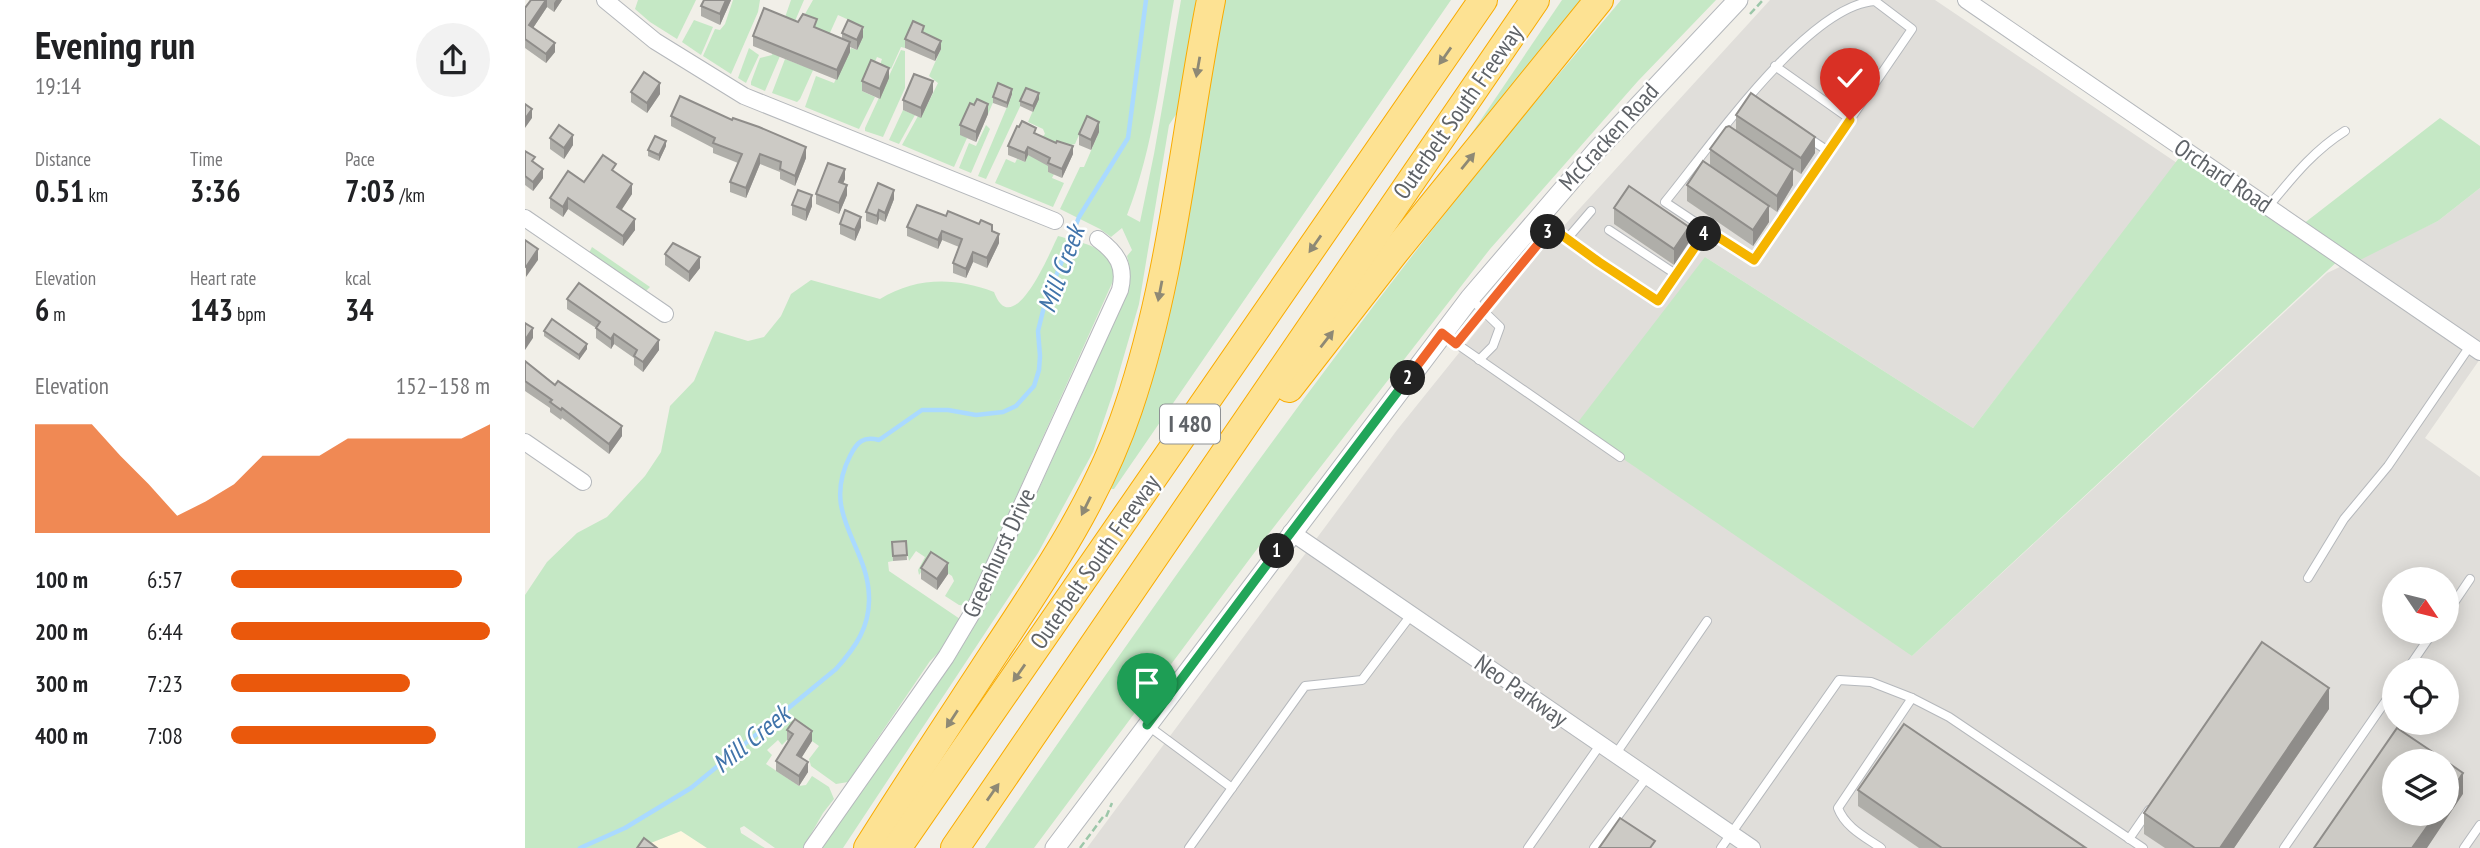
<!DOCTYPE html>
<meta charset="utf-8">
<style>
:root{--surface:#fff;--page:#f2f2f2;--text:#202124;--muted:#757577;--accent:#ea580c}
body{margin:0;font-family:"PT Sans Narrow",sans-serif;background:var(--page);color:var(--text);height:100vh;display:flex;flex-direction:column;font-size:26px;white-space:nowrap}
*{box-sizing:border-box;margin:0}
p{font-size:23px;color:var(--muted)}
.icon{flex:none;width:38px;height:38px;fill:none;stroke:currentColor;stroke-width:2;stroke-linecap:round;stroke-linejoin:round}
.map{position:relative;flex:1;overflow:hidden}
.panel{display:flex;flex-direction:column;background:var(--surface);width:525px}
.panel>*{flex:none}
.needle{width:46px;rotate:125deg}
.controls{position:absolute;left:1857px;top:567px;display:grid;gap:14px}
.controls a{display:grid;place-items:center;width:77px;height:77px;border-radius:50%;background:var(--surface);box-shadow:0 4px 18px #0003;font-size:35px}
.pin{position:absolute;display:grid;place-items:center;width:60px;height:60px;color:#fff;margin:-72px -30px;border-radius:50% 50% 50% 0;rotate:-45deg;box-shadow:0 0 7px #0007}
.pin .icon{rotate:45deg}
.km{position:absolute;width:35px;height:35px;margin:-18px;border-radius:50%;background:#222;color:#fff;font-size:19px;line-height:35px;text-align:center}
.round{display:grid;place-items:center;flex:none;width:74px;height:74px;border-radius:37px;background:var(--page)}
.summary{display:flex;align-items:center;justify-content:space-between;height:119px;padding:0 35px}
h1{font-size:38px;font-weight:700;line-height:52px}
.stats{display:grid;grid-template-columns:repeat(3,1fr);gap:10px;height:119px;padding:7px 35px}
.stats div{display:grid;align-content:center}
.stats b{font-size:30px;font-weight:700}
.stats small{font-size:19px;font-weight:400}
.stats p{font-size:19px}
.chart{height:196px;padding:14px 35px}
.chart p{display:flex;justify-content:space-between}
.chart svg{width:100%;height:126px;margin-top:7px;fill:var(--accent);opacity:.7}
ul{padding:0 35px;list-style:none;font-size:23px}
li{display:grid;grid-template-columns:112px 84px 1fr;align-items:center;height:52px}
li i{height:18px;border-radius:9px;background:var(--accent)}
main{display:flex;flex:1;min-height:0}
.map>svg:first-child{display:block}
.commercial{fill:#fef7e0}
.industrial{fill:#e0deda;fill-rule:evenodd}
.green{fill:#c5e8c5}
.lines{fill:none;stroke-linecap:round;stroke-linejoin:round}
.stream{stroke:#aadaff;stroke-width:4.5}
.service-casing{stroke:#b5b8bc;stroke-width:10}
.minor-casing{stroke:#b5b8bc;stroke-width:18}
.tertiary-casing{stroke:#b5b8bc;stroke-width:21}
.motorway-casing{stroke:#f9ab00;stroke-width:30}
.path{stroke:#9cc7a9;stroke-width:2.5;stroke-dasharray:7 3.5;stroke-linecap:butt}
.service{stroke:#fff;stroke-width:8}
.minor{stroke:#fff;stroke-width:16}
.tertiary{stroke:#fff;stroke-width:19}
.motorway{stroke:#fde293;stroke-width:28}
.wall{fill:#afaea9}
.shaded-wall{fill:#8f8d8a}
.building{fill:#cccac5;stroke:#8f8d8a;stroke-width:2}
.oneway{fill:#8e8975}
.split-1-casing{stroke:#fff;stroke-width:14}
.split-2-casing{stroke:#fff;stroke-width:14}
.split-3-casing{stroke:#fff;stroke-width:14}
.split-4-casing{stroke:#fff;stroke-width:14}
.split-5-casing{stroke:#fff;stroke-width:14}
.split-1{stroke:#22a559;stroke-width:9}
.split-2{stroke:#22a559;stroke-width:9}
.split-3{stroke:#f0652b;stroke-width:9}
.split-4{stroke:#f5b400;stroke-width:9}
.split-5{stroke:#f5b400;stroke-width:9}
.labels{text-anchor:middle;stroke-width:5;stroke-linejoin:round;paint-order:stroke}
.shield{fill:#fff;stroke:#8f9295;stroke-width:2}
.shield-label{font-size:23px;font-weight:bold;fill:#5f6368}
.street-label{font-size:24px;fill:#5f6368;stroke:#fff}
.water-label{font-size:26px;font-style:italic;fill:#4174aa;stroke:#fff}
</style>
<main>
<section class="panel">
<div class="summary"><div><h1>Evening run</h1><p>19:14</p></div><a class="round"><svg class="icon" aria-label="share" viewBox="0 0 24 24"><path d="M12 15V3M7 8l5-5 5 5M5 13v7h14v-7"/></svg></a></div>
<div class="stats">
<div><p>Distance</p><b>0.51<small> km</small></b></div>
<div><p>Time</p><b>3:36</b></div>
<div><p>Pace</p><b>7:03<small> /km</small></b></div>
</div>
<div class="stats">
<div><p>Elevation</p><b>6<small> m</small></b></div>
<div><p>Heart rate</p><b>143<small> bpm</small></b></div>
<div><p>kcal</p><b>34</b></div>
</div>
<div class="chart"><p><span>Elevation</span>152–158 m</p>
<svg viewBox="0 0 160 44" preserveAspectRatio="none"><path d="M0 44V6L10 6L20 6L30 17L40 27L50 38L60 33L70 27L80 17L90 17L100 17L110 11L120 11L130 11L140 11L150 11L160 6V44z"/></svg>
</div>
<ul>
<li><b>100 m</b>6:57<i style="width:89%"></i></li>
<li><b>200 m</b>6:44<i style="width:100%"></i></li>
<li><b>300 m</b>7:23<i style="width:69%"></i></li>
<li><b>400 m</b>7:08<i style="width:79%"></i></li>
</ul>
</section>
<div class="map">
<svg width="1955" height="848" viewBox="0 0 1955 848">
<rect width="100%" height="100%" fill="#f1efe8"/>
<!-- commercial -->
<polygon class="commercial" points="156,831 182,848 113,848"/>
<!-- industrial -->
<path class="industrial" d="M1245 0H1410L1652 163 1448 428 1180 257 1387 656 1802 273 1913 221 1955 188V359L1900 438 1955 477V848H562L872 430 1015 252ZM1869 579H1922V632H1869ZM1869 670H1922V723H1869ZM1869 761H1922V814H1869Z"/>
<!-- green -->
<g class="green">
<polygon points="113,0 171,0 152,39 125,22 110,9"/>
<polygon points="208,0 235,0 233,12 206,74 178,56 190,29 195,30 200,24"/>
<polygon points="266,0 279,0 240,91 226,85 226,82 235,58 247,55"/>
<path d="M288 0H649C636 72 629 147 602 215L615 222 629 154 656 0H671L652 113 644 125 614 304 589 390 568 452 513 553 318 848H297L432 655 459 610 601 297 605 269 602 256 607 250 597 228 586 237 575 229 535 209 555 167H559L574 132 558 126 550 144 538 147 523 172 529 174 527 178 539 183 528 207 470 183 481 159 490 163 492 159 500 162 503 155 521 143 517 137 520 134 518 129 503 122 513 99 501 94 461 179 453 176 487 95 474 89 463 114 435 134 442 138 429 167 377 145 393 116 396 117 413 83 404 76 416 49 388 30 380 48 376 47 366 69 355 65 357 59 352 57 337 91 350 97 334 129 280 107 291 76 309 83 326 48 332 50 337 38 336 37 339 27 313 15 275 99 272 102 247 93 260 59 278 66 276 21Z"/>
<polygon points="700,0 926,0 631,428 589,489 586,489 610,432 636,351 658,244"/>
<polygon points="1037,0 1056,0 934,152"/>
<path d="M1096 0H1191L1113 81 965 249 738 541 509 848H460C627 608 795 366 980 139 1018 92 1058 46 1096 0Z"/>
<polygon points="169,20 188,27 176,55 157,42"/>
<polygon points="224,48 234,55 221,83 213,78"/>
<polygon points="376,50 380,51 380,88 358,137 340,131 340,128"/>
<polygon points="378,110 390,115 374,144 364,140"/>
<polygon points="1915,118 1955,146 1955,188 1913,221 1827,264 1816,258 1387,656 1050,426 1180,257 1448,428 1660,150 1773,228"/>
<polygon points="461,125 465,129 446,173 434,168 444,143 451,146"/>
<path d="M533 236C557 243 595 248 588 281L442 606 434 605 420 596 429 581 427 576 404 561 394 575 393 570 400 557 391 551 384 561 381 546 367 547 368 561 363 562 364 571 435 619 414 652 405 661 323 782 311 784 286 766 284 759 294 746 287 741 262 740 257 745 253 740 242 750 247 755 241 764 274 786 281 785 287 776 304 787 309 799 298 813 278 848H250L219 826 215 828 216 833 240 848H182L156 831 113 848H0V595L22 562 52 533 82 517 120 476 136 452 145 406 169 381 190 331 223 341 239 337 256 316 266 294 286 280 355 299C391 277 430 277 469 292 488 343 525 252 533 236Z"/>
<polygon points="67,247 125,287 120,292 64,253"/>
</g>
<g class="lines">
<!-- stream -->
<path class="stream" d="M55 848 100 828 166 788 311 669C330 648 345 627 344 597 343 544 295 515 325 456 332 442 338 436 354 440L397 410H423L451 415 478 412 491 406 509 386 514 370 515 356 513 331 519 307 554 217 603 138 621 0"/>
<defs>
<g id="service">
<polyline points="1250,66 1325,119"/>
<polyline points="1282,137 1303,151"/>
<path d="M1743 207C1767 178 1788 151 1820 131"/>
<polyline points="1015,218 1074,262 1133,301 1152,275 1084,230"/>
<polyline points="1042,239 1066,211"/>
<path d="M1152 275 1182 230 1140 202C1183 150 1282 5 1350 1L1387 29 1229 260 1182 230"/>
<polyline points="945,298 975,327 968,346 954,360"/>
<polyline points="919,335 1095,457"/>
<polyline points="1783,578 1819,519 1863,466 1945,346"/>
<polyline points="1922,613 1945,579"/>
<polyline points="1882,670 1908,632"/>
<polyline points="622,725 707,788"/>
<polyline points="1090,755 1182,621"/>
<polyline points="1604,839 1624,810"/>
<polyline points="664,848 780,686 837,680 886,615"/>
<polyline points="1003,848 1075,745"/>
<polyline points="1069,848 1122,777"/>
<polyline points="1196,848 1314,680 1346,682 1387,698 1424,717 1618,848"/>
<path d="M1356 848C1340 837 1320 827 1313 808L1387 698"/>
<polyline points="1759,848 1869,689"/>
<polyline points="1939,848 1955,825"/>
</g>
<g id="minor">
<polyline points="80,0 130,41 219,96 530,221"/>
<polyline points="1441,0 1955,352"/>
<polyline points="0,218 140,314"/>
<polyline points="0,442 58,482"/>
<polyline points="766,532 1227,848"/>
<path d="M287 848 421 657 449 610 595 290C601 266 592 253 573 239"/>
</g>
<polyline id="tertiary" points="530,848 945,298 1072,150 1213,0"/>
<g id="motorway">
<polyline points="764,388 869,253 1074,0"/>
<path d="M343 848C385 781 429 715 472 649 523 572 574 496 603 409 648 277 659 136 686 0"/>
<polyline points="372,848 958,0"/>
<polyline points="430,848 1010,0"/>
</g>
</defs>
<!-- service casing -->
<use href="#service" class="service-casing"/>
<!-- minor casing -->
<use href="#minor" class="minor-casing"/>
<!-- tertiary casing -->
<use href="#tertiary" class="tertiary-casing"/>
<!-- motorway casing -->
<use href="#motorway" class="motorway-casing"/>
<!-- path -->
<g class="path">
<polyline points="1225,14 1238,0"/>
<polyline points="555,848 578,817 581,817 587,803"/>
</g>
<!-- service -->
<use href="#service" class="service"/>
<!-- minor -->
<use href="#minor" class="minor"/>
<!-- tertiary -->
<use href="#tertiary" class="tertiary"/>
<!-- motorway -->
<use href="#motorway" class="motorway"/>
</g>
<!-- wall -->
<g class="wall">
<polygon points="6,0 37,0 29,12 22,7 8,28 30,52 21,63 0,48 0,8"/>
<polygon points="206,0 195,25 176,16 176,6"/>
<polygon points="273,22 292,28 317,39 317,33 338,37 332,50 325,47 325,52 312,80 228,46 228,36"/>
<polygon points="380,39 416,49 410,61 380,48"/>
<polygon points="364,78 355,99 337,91 337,81"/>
<polygon points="106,92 135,94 122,113 106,102"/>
<polygon points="408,92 396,118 378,110 378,100"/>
<polygon points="487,94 482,108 468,103 468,97"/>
<polygon points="514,99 508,112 495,106 495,101"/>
<polygon points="463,114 451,142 435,135 435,125"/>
<polygon points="1211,115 1290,153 1276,174 1211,131"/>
<polygon points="146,116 281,158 270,186 255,179 255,172 235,164 221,198 205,192 205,182 213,163 188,153 188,148 146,126"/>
<polygon points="574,132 566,150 554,145 554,134"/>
<polygon points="511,134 548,154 537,178 523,172 523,166 503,155 500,162 483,155 483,146"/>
<polygon points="25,138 48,145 39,159 25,149"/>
<polygon points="141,146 134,161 123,156 123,150"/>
<polygon points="1185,149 1268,185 1252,212 1185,165"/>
<polygon points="0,151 10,163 18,178 8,191 0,185"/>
<polygon points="91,173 107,194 96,210 110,230 98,246 43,209 38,217 25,208 25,198 59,182"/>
<polygon points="320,179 318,184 322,195 314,214 291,204 291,194"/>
<polygon points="1162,185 1244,222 1228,246 1162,201"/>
<polygon points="369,199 360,222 354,219 352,225 341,221 341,212"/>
<polygon points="267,205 287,206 281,221 267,215"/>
<polygon points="1089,208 1164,242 1149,265 1089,224"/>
<polygon points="421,216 467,231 474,243 462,268 448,262 441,278 428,273 428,263 434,247 417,240 413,249 382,236 382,227"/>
<polygon points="315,224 336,227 330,241 315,234"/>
<polygon points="140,254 175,268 164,282 140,265"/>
<polygon points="42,299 134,350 118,372 109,365 109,358 89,344 86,349 71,338 71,328 42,309"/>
<polygon points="19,331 62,349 54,360 19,336"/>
<polygon points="0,361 97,436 84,454 37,418 36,420 25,412 25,408 0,391"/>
<polygon points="381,541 382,560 368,561 367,542"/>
<polygon points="396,568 423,574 412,590 396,579"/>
<polygon points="1804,709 1709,848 1640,848 1619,834 1619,813"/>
<polygon points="262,730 287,741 276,758 283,772 274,786 251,771 251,761 263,741 262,740"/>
<polygon points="1333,790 1561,848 1394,848 1333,806"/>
</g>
<!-- shaded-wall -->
<g class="shaded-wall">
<polygon points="21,0 22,0 22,7 4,34 4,25"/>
<polygon points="31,0 37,0 29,12 29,3"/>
<polygon points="201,0 206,0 195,25 195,14"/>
<polygon points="338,27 338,37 332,50 332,40"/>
<polygon points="416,41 416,49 410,61 410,53"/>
<polygon points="325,42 325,52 312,80 312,70"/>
<polygon points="30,43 30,52 21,63 21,54"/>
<polygon points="364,68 364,78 355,99 355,89"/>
<polygon points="408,81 408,92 396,118 396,108"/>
<polygon points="135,83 135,94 122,113 122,103"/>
<polygon points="487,89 487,94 482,108 482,103"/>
<polygon points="514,93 514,99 508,112 508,106"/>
<polygon points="463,104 463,114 451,142 451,132"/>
<polygon points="7,109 7,118 0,128 0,119"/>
<polygon points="574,122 574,132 566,150 566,140"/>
<polygon points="48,135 48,145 39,159 39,148"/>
<polygon points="1290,137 1290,153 1276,174 1276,158"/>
<polygon points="141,141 141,146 134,161 134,155"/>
<polygon points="548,146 548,154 537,178 537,169"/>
<polygon points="281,147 281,158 270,186 270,176"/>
<polygon points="503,147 503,155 500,162 500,153"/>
<polygon points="235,154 235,164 221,198 221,188"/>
<polygon points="18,169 18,178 8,191 8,182"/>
<polygon points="320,169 320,179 314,192 314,182"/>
<polygon points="1268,169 1268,185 1252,212 1252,196"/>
<polygon points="107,184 107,194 92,217 92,207"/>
<polygon points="322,185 322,195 314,214 314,203"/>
<polygon points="369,190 369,199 360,222 360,213"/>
<polygon points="287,195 287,206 281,221 281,210"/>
<polygon points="43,198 43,209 38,217 38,207"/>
<polygon points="1244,206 1244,222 1228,246 1228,230"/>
<polygon points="354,210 354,219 352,225 352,216"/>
<polygon points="336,217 336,227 330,241 330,230"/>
<polygon points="110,219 110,230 98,246 98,236"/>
<polygon points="1164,227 1164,242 1149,265 1149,249"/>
<polygon points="417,231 417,240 413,249 413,240"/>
<polygon points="474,234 474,243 462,268 462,258"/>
<polygon points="13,249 13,260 1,277 1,267"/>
<polygon points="448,252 448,262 441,278 441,269"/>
<polygon points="175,257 175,268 164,282 164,272"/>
<polygon points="8,328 8,338 0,350 0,340"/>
<polygon points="89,334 89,344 86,349 86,339"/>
<polygon points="134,340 134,350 118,372 118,362"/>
<polygon points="62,344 62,349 54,360 54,355"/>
<polygon points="97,426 97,436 84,454 84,444"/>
<polygon points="423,563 423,574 412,590 412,579"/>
<polygon points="1804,688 1804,709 1709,848 1695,848"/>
<polygon points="287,731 287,741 272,765 272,755"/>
<polygon points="283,762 283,772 274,786 274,776"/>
<polygon points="1938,773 1938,794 1902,848 1887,848 1911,814 1922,814 1922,798"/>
</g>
<!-- building -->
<g class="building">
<polygon points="6,0 21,0 4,25 30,43 21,54 0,39 0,8"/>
<polygon points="179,0 201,0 195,14 176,6"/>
<polygon points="239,8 273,22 278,14 292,19 289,27 325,42 312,70 228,36"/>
<polygon points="323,20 338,27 332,40 317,33"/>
<polygon points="388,21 399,26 397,32 416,41 410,53 380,39"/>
<polygon points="346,60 364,68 355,89 337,81"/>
<polygon points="119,72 135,83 122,103 106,92"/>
<polygon points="389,74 408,81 396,108 378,100"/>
<polygon points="473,83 487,89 482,103 468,97"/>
<polygon points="501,88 514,93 508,106 495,101"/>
<polygon points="1226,93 1290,137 1276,158 1211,115"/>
<polygon points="155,96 207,120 208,118 234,127 281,147 270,176 255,169 256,162 235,154 221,188 205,182 217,154 188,143 190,138 146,116"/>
<polygon points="452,99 463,104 451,132 435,125 445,103 449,105"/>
<polygon points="0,104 7,109 0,119"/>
<polygon points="562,116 574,122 566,140 554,134"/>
<polygon points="497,121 511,128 509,133 531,143 532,141 548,146 537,169 523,163 525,158 503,147 500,153 483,146 492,126 494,127"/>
<polygon points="34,125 48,135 39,148 25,138"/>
<polygon points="1204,126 1268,169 1252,196 1185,149 1201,127"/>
<polygon points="130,136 141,141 134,155 123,150"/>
<polygon points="0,151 10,157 7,161 18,169 8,182 0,176"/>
<polygon points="78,155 91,164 87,170 107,184 92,207 110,219 98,236 43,198 38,207 25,198 43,171 59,182"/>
<polygon points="1178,161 1244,206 1228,230 1162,185"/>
<polygon points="303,163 320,169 314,182 322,185 314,203 291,194"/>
<polygon points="353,183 369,190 360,213 354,210 352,216 341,212"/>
<polygon points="1104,186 1164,227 1149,249 1089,208"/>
<polygon points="273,190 287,195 281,210 267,205"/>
<polygon points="392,205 421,216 423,211 454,224 456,220 467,225 467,231 474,234 462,258 448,252 441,269 428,263 437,239 417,231 413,240 382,227"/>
<polygon points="320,210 336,217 330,230 315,224"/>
<polygon points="0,240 13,249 1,267 0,266"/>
<polygon points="148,243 175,257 164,272 140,254"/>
<polygon points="54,283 134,340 118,362 109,356 112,350 89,334 86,339 71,328 75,322 42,299"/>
<polygon points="27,319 62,344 54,355 19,331"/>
<polygon points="0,323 8,328 0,340"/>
<polygon points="0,361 30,385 33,381 97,426 84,444 37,408 36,410 25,402 27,400 0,381"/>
<polygon points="381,541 382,555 368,556 367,542"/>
<polygon points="406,552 423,563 412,579 396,568"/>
<polygon points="1737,642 1804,688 1695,848 1670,848 1619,813"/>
<polygon points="270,719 287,731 272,755 283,762 274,776 251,761 268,734 262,730"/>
<polygon points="1379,724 1561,848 1417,848 1333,790"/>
<polygon points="1872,728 1921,761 1869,761 1869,814 1911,814 1887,848 1789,848"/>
<polygon points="1922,762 1938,773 1922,798"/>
<polygon points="1095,818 1130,841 1125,848 1074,848"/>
<polygon points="119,838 132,848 112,848"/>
</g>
<!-- one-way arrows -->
<defs><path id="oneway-solid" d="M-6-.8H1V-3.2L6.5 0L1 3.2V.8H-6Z" transform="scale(1.75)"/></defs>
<g class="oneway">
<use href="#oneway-solid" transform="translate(920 56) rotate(125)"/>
<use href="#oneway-solid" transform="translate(673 67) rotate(100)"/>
<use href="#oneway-solid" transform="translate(943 161) rotate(-51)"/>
<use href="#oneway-solid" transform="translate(790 244) rotate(125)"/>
<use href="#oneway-solid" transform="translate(635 291) rotate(101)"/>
<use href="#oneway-solid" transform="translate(802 339) rotate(-52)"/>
<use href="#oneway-solid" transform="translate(561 506) rotate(116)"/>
<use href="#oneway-solid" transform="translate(494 673) rotate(125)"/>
<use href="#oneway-solid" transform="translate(427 719) rotate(123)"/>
<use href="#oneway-solid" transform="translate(468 792) rotate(-55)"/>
</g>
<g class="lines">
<defs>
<polyline id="split-1" points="622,725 752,551"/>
<polyline id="split-2" points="752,551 883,378"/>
<polyline id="split-3" points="883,378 917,333 931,344 1023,232"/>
<polyline id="split-4" points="1023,232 1027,228 1074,262 1133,301 1179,234"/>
<polyline id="split-5" points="1179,234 1182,230 1229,260 1325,120"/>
</defs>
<!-- split-1 casing -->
<use href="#split-1" class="split-1-casing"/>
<!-- split-2 casing -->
<use href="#split-2" class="split-2-casing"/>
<!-- split-3 casing -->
<use href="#split-3" class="split-3-casing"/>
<!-- split-4 casing -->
<use href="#split-4" class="split-4-casing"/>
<!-- split-5 casing -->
<use href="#split-5" class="split-5-casing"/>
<!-- split-1 -->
<use href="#split-1" class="split-1"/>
<!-- split-2 -->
<use href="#split-2" class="split-2"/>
<!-- split-3 -->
<use href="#split-3" class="split-3"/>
<!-- split-4 -->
<use href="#split-4" class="split-4"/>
<!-- split-5 -->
<use href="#split-5" class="split-5"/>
</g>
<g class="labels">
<!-- shield labels -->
<rect class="shield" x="635" y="404.5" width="60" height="39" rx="5"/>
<g class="shield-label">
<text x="665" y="432">I 480</text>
</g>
<!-- street labels -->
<g class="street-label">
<text transform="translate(933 112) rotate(-55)" y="8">Outerbelt South Freeway</text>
<text transform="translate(1084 137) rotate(-48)" y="8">McCracken Road</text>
<text transform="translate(1698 176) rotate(34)" y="8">Orchard Road</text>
<text transform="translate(474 553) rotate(-65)" y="8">Greenhurst Drive</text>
<text transform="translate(570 562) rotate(-55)" y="8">Outerbelt South Freeway</text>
<text transform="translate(996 691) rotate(35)" y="8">Neo Parkway</text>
</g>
<!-- water labels -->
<g class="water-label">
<text transform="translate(536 269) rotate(-70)" y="9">Mill Creek</text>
<text transform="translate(226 739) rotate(-39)" y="9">Mill Creek</text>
</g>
</g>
</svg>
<div class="controls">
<a><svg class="needle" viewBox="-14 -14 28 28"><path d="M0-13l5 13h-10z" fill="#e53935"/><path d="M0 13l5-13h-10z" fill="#757577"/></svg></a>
<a><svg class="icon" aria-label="locate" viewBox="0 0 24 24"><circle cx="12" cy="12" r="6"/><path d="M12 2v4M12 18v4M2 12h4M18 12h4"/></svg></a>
<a><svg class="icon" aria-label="layers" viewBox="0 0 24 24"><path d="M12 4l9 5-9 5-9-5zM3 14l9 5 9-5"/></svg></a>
</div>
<div class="pin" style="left:622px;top:725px;background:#1e9e55"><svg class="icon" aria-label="arrive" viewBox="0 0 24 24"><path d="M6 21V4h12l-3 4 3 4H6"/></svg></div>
<div class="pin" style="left:1325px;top:120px;background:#d93025"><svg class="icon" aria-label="check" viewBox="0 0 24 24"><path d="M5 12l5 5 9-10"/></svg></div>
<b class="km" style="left:752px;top:551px">1</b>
<b class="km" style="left:883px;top:378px">2</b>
<b class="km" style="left:1023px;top:232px">3</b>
<b class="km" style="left:1179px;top:234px">4</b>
</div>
</main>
